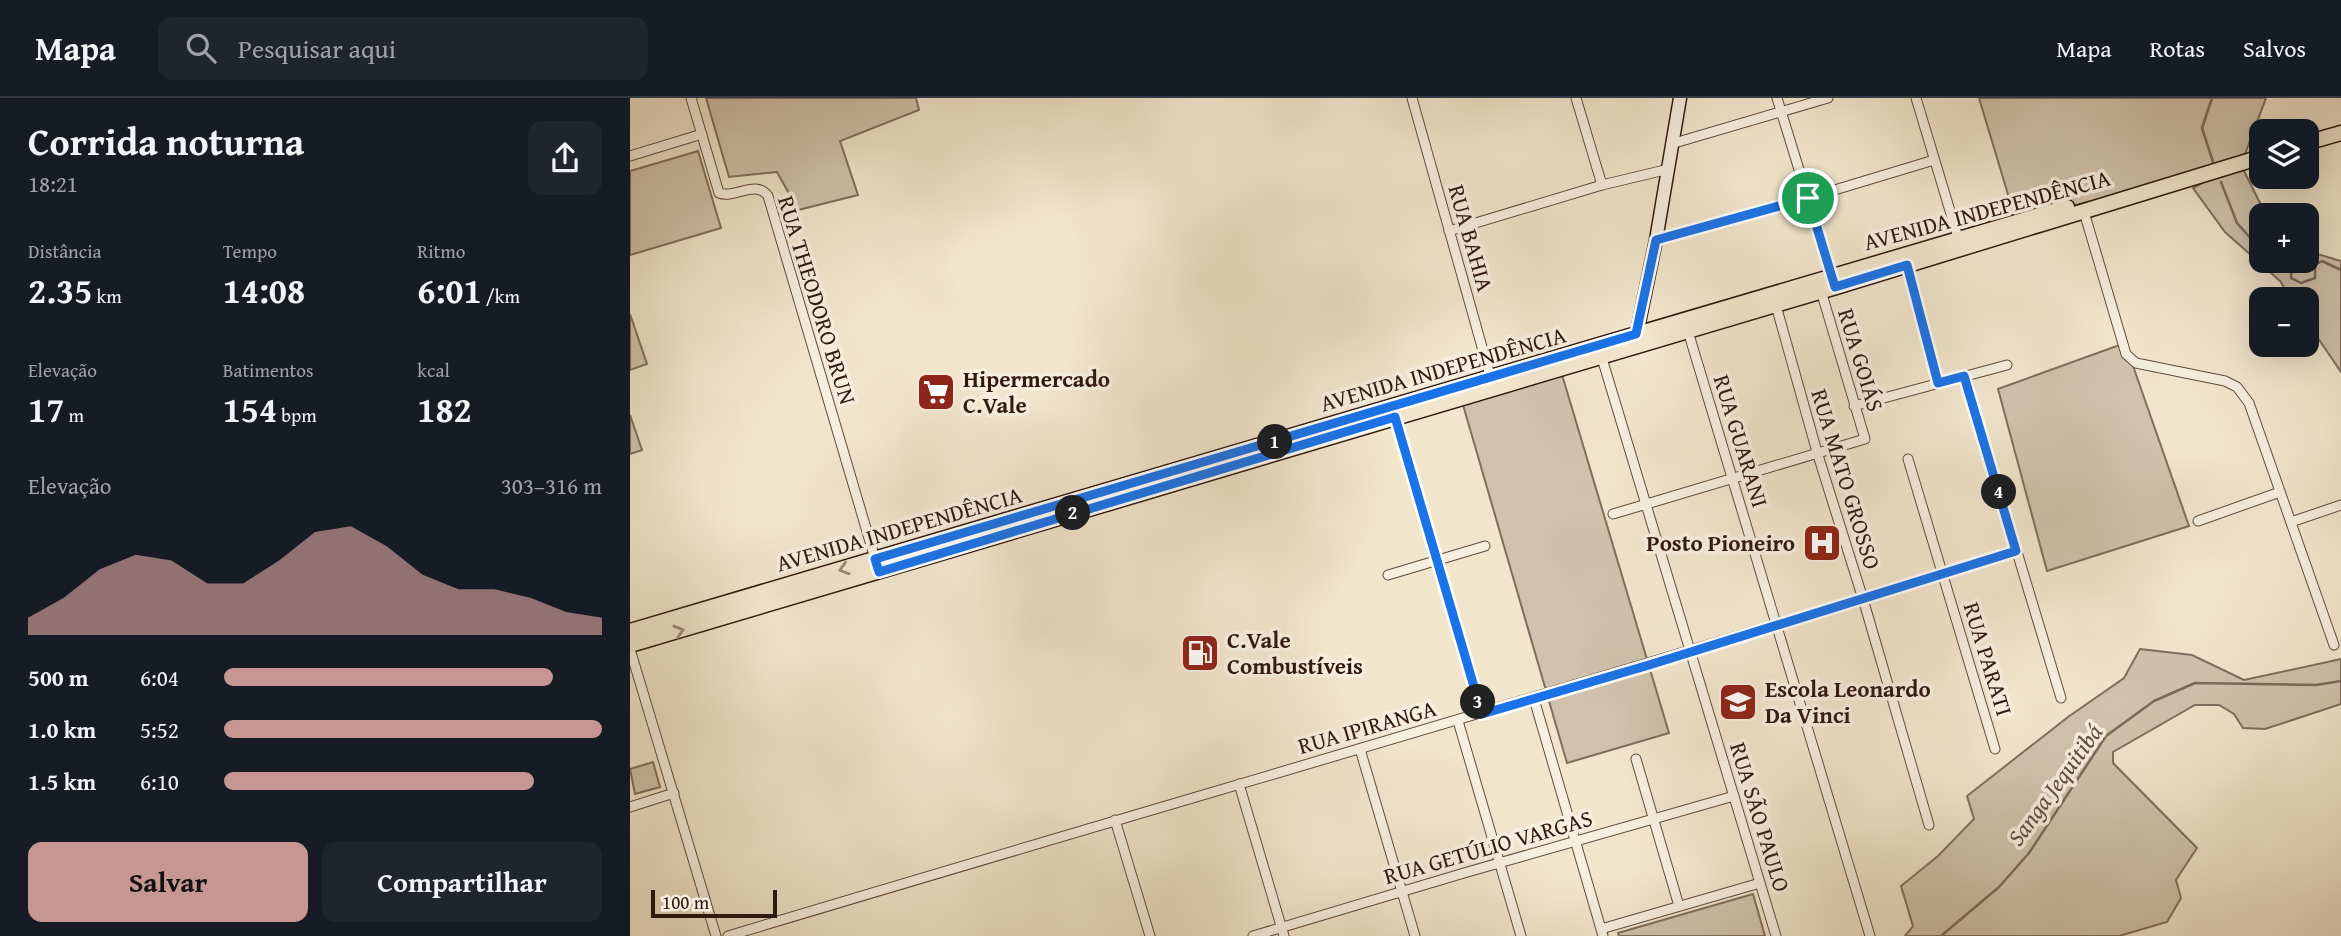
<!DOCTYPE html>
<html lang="pt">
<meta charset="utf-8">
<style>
:root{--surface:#171b24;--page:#20242c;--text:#f1f3f6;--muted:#9ea1a6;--line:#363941;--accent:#c59692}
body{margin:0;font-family:"Gentium Book Plus",serif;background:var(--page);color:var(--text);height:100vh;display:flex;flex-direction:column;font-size:26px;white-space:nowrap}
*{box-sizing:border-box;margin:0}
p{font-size:23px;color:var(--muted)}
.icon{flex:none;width:38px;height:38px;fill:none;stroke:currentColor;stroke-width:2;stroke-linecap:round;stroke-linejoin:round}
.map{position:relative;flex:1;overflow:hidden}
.panel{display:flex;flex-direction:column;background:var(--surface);width:630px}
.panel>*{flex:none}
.buttons{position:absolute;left:1619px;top:21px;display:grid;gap:14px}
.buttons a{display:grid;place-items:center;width:70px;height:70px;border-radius:14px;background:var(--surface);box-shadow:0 7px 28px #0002;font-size:35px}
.scale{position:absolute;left:21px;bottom:18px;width:126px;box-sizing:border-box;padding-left:7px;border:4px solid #311910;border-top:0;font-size:19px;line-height:24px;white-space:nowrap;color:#311910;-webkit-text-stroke:5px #f6eede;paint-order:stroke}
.pin{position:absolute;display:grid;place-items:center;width:60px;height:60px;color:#fff;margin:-30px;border:4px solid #fff;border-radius:50%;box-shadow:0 2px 7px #0007}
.km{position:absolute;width:35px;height:35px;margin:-18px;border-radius:50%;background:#222;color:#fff;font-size:19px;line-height:35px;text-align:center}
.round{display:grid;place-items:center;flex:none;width:74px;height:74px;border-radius:14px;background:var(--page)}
.head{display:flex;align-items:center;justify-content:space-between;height:119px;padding:0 28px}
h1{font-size:38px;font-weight:700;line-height:52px}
.stats{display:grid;grid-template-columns:repeat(3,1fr);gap:10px;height:119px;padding:7px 28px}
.stats div{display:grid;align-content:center}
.stats b{font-size:35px;font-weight:700}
.stats small{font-size:19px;font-weight:400}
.stats p{font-size:19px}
.chart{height:196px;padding:14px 28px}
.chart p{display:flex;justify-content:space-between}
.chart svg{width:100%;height:126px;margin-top:7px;fill:var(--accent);opacity:.7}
.action{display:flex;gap:14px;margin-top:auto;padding:14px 28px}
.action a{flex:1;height:80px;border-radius:14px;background:var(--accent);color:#111;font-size:28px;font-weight:700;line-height:80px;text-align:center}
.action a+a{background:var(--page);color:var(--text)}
ul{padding:0 28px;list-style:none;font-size:23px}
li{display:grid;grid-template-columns:112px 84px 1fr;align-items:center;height:52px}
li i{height:18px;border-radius:9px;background:var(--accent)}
header{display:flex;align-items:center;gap:42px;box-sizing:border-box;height:98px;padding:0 35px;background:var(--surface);border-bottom:2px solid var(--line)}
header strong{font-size:33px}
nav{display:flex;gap:38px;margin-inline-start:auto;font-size:24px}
.search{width:490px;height:63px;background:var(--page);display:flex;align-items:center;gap:18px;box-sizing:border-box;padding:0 24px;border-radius:14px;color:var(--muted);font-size:26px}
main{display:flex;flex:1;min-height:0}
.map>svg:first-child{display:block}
.green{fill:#d0c2ac;stroke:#806e5e;stroke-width:2}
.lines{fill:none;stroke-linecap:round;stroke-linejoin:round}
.stream{stroke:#7d6a5a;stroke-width:2.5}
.street-casing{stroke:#614c3f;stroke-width:11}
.secondary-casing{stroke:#311910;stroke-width:15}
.primary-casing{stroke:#311910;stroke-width:17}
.street{stroke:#f6eede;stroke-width:9}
.secondary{stroke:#f6eede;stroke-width:12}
.primary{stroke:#f1e5cc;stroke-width:14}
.oneway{stroke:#9b8977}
.route-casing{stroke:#fff;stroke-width:14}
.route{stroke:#1a73e8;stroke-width:9}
.labels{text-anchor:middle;stroke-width:7;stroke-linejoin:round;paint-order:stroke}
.street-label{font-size:23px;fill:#311910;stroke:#f6eede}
.poi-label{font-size:23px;font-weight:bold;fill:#311910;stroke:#f6eede;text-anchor:start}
.water-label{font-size:24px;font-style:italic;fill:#644f42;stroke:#f6eede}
</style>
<header>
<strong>Mapa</strong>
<div class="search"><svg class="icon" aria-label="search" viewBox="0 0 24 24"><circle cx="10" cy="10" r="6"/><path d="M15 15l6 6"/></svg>Pesquisar aqui</div>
<nav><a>Mapa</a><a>Rotas</a><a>Salvos</a></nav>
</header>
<main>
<section class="panel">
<div class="head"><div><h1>Corrida noturna</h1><p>18:21</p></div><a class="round"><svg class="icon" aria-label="share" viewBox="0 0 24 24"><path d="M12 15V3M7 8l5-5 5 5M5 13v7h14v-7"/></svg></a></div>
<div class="stats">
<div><p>Distância</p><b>2.35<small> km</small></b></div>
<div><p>Tempo</p><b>14:08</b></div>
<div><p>Ritmo</p><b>6:01<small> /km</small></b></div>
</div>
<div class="stats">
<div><p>Elevação</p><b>17<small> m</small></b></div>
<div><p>Batimentos</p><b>154<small> bpm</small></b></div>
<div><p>kcal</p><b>182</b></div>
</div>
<div class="chart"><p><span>Elevação</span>303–316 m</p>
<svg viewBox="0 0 160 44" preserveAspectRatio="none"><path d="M0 44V38L10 31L20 21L30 16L40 18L50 26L60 26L70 18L80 8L90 6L100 13L110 23L120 28L130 28L140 31L150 36L160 38V44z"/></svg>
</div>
<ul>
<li><b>500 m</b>6:04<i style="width:87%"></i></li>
<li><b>1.0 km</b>5:52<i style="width:100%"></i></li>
<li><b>1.5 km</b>6:10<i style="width:82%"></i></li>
</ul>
<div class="action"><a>Salvar</a><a>Compartilhar</a></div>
</section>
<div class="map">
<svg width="1711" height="838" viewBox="0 0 1711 838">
<rect width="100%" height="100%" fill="#f1e5cc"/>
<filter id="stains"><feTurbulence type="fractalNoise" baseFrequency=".00286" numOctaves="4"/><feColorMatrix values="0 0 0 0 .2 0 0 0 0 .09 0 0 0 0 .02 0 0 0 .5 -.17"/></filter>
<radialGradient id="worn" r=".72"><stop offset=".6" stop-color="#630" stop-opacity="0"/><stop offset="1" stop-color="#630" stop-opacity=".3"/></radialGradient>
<!-- green -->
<g class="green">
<polygon points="76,0 286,0 289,12 210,43 228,97 168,112 147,74 99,79"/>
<polygon points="1349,0 1636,0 1612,64 1503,96 1457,104 1386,123"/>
<polygon points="68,53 91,130 0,157 0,73"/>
<polygon points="1612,69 1636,117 1631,117 1631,138 1629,140 1631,141 1631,163 1676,163 1677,153 1711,163 1711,274 1677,224 1676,201 1661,201 1650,183 1595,134 1563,90 1589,76"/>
<polygon points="0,216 17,266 0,272"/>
<polygon points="1495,245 1559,428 1417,473 1368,291"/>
<polygon points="930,270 1039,635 937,665 831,300"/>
<polygon points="0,317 12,352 0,356"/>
<polygon points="1510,551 1562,557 1614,582 1711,561 1711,606 1635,631 1613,630 1604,616 1589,607 1565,607 1483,654 1483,665 1567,750 1546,782 1551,800 1537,824 1489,838 1275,838 1283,828 1271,788 1308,758 1344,721 1337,698 1438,619 1494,580"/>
<polygon points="23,664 30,689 5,696 0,671"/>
<polygon points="1123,796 1135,838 989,838 988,835"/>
</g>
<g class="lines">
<!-- stream -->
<g class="stream">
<polyline points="1582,0 1572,30 1583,64"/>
<polyline points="1591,84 1607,125 1631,152"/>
<polyline points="1656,163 1662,168 1661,180 1671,185 1685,180 1685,167 1692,163 1711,172"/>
<polyline points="1311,838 1369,789 1399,755 1476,638 1524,603 1565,585 1686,587 1711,583"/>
</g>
<defs>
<g id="street">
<path d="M61 0 89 95C105 101 126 81 138 98L246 464"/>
<polyline points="782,0 861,281"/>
<polyline points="946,0 972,87"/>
<polyline points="1147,0 1203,182"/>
<polyline points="1286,0 1330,146"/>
<polyline points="1041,46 1198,0"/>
<polyline points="0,58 72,36"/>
<polyline points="1454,114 1496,256 1506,265 1595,283 1607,289 1619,305 1704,547"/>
<polyline points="819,133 972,87 1039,71"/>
<polyline points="1026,142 1178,100 1304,62"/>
<polyline points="1276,165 1308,285"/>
<polyline points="1145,204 1187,354 1233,501 1299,727"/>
<polyline points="1057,230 1240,838"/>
<polyline points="971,257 1146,838"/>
<polyline points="1334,278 1431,600"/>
<polyline points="1224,308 1377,267"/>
<polyline points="765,318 852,616"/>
<polyline points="1278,361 1365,651"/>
<polyline points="983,416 1235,341 1191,193"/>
<polyline points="1568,423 1650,394"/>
<polyline points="1661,424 1711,407"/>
<polyline points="758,477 855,448"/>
<polyline points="0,551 86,838"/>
<polyline points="904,601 973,838"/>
<polyline points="828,623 891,838"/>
<polyline points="730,651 785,838"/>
<polyline points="1006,661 1049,808"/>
<polyline points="609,686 654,838"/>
<polyline points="0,709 44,695"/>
<polyline points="485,722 520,838"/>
<polyline points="971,831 1130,785"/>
<path d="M98 838C527 709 958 586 1386 453"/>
<polyline points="623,838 834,775 1104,698"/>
</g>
<polyline id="secondary" points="1005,244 1026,142 1050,0"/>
<g id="primary">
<polyline points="1676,45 1711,35"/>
<polyline points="0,533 1437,109"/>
<path d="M0 547C402 428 804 310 1206 189 1348 146 1489 102 1631 59"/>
</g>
</defs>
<!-- street casing -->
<use href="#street" class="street-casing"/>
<!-- secondary casing -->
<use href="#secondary" class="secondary-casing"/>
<!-- primary casing -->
<use href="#primary" class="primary-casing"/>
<!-- street -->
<use href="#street" class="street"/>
<!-- secondary -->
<use href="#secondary" class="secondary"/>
<!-- primary -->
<use href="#primary" class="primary"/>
</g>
<!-- one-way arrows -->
<defs><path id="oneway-chevron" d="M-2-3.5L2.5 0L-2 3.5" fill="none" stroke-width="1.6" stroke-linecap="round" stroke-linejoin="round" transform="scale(1.75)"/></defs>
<g class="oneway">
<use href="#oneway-chevron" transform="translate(214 471) rotate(163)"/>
<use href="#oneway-chevron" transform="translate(49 533) rotate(-17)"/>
</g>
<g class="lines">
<defs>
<polygon id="route" points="1178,100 1205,189 1277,167 1308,285 1334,278 1386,453 1019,567 852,616 765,319 249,474 245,461 1006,236 1026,142"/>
</defs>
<!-- route casing -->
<use href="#route" class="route-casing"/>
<!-- route -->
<use href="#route" class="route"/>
</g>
<!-- icons -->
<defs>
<symbol id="supermarket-square" viewBox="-11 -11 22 22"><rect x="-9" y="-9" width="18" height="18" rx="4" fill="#8f2418" stroke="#f6eede"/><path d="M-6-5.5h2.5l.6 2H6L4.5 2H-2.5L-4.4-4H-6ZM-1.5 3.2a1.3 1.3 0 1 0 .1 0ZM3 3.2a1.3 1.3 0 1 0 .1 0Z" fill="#fff"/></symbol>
<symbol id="hospital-square" viewBox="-11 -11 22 22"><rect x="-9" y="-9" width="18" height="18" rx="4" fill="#8f2418" stroke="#f6eede"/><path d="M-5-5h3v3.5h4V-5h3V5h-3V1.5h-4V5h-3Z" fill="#fff"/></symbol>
<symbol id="fuel-square" viewBox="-11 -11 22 22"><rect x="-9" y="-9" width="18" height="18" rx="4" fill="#8f2418" stroke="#f6eede"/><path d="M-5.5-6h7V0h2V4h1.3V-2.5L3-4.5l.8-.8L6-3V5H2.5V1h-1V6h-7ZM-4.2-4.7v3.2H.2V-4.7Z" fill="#fff"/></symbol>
<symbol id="school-square" viewBox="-11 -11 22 22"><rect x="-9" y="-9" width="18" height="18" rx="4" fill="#8f2418" stroke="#f6eede"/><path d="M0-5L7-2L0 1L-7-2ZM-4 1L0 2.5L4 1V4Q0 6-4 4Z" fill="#fff"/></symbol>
</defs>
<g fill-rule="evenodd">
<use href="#supermarket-square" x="284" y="272" width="44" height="44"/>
<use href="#hospital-square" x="1170" y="423" width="44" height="44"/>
<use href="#fuel-square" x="548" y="533" width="44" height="44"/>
<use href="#school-square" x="1086" y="582" width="44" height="44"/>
</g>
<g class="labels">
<!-- street labels -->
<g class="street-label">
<text transform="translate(1357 112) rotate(-15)" y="8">AVENIDA INDEPENDÊNCIA</text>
<text transform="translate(841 140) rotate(74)" y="8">RUA BAHIA</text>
<text transform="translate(187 202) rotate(73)" y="8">RUA THEODORO BRUN</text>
<text transform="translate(1231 262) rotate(73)" y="8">RUA GOIÁS</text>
<text transform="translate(813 271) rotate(-16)" y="8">AVENIDA INDEPENDÊNCIA</text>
<text transform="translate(1111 343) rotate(73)" y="8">RUA GUARANI</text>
<text transform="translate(1216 381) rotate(73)" y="8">RUA MATO GROSSO</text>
<text transform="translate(269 431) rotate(-16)" y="8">AVENIDA INDEPENDÊNCIA</text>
<text transform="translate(1358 561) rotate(73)" y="8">RUA PARATI</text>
<text transform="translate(737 629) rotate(-16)" y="8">RUA IPIRANGA</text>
<text transform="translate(1130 719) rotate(73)" y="8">RUA SÃO PAULO</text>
<text transform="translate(858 749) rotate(-16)" y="8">RUA GETÚLIO VARGAS</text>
</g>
<!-- poi labels -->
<g class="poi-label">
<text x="333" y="289">Hipermercado<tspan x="333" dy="26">C.Vale</tspan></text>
<text x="1165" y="453" text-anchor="end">Posto Pioneiro</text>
<text x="597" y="550">C.Vale<tspan x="597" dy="26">Combustíveis</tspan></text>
<text x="1135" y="599">Escola Leonardo<tspan x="1135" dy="26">Da Vinci</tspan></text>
</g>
<!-- water labels -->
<g class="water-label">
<text transform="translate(1425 687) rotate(-54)" y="8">Sanga Jequitibá</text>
</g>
</g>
<rect width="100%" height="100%" filter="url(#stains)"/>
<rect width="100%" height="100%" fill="url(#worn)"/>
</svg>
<div class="buttons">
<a><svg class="icon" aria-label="layers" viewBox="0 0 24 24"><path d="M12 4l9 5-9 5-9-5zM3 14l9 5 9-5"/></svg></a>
<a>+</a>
<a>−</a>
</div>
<div class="scale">100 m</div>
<div class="pin" style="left:1178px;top:100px;background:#1e9e55"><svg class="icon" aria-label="arrive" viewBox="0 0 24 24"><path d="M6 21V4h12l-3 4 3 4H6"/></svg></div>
<b class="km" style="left:645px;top:344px">1</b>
<b class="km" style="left:443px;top:415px">2</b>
<b class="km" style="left:848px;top:604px">3</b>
<b class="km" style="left:1369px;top:394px">4</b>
</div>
</main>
